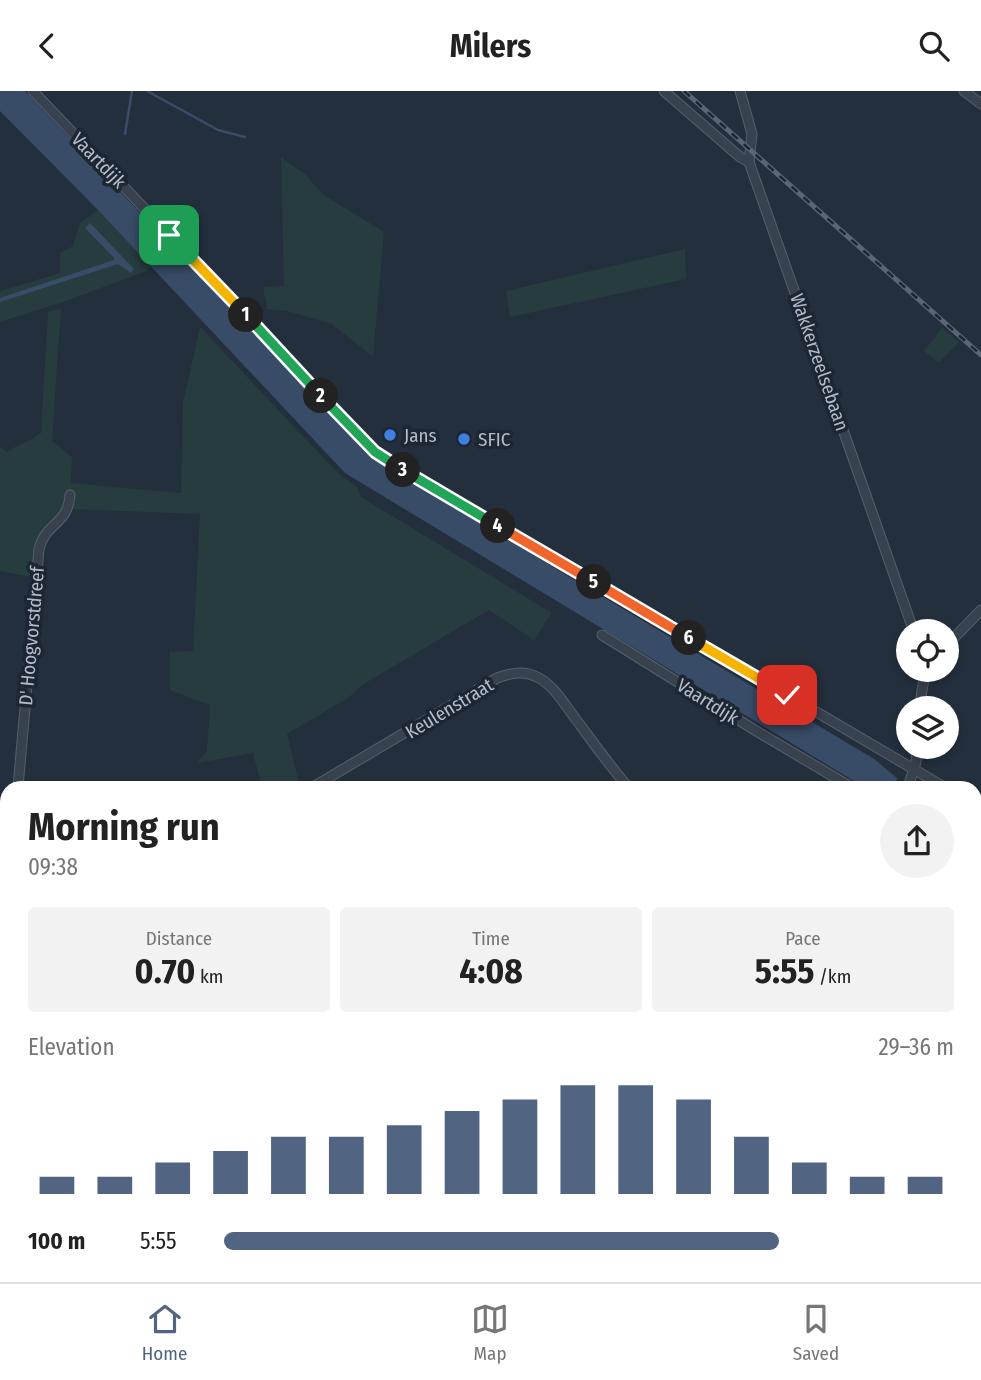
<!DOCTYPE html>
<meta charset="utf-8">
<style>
:root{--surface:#fff;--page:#f2f2f2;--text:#222;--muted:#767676;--line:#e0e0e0;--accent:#516482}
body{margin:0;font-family:"Fira Sans Condensed",sans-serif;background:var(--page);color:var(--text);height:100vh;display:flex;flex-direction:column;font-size:26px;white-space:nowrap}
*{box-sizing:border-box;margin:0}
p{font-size:23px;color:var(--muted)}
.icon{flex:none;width:38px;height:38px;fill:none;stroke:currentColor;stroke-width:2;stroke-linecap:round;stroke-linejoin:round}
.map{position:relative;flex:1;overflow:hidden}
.drawer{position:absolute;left:0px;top:690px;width:982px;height:502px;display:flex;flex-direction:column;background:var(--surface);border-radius:21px 21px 0 0;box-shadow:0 4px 10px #0003}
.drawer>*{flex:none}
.buttons{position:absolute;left:896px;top:528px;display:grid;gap:14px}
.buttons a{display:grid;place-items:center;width:63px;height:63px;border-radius:50%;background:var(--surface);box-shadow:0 4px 10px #0003;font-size:35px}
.pin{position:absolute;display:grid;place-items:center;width:60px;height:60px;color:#fff;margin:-30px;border-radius:14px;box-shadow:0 4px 10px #0006}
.km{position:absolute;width:35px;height:35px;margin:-18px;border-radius:50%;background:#222;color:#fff;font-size:19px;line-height:35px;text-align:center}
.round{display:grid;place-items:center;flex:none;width:74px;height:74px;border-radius:37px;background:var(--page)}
.head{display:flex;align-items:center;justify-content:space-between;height:119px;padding:0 28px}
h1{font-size:38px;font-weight:700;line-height:52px}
.metrics{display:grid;grid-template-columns:repeat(3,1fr);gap:10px;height:119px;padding:7px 28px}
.metrics div{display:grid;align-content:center;border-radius:7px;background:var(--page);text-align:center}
.metrics b{font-size:35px;font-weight:700}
.metrics small{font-size:19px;font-weight:400}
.metrics p{font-size:19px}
.chart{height:196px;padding:14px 28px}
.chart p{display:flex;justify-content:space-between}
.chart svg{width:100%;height:126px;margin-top:7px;stroke:var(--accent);stroke-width:6}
ul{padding:0 28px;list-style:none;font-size:23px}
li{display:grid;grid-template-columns:112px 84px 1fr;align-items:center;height:52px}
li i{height:18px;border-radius:9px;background:var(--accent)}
header{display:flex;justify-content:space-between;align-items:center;height:91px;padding:0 28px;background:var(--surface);font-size:32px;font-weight:700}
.tab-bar{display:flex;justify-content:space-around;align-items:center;height:98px;border-top:2px solid var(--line);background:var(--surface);font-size:19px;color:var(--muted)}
.tab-bar a{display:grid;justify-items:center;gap:4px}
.tab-bar .selected{color:var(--accent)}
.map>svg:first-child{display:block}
.green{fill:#263c3f}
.water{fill:#394c67}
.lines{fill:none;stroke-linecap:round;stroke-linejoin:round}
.stream{stroke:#394c67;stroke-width:2.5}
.minor-casing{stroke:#565f6c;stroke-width:11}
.minor{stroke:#38414e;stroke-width:9}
.rail-casing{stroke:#5a6575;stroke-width:5}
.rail{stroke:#1d2633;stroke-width:2.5;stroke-dasharray:8;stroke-linecap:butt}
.split-1-casing{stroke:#fff;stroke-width:14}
.split-2-casing{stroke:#fff;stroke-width:14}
.split-3-casing{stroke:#fff;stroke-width:14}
.split-4-casing{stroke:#fff;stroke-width:14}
.split-5-casing{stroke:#fff;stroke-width:14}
.split-6-casing{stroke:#fff;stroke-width:14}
.split-7-casing{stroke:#fff;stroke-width:14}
.split-1{stroke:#f5b400;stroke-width:9}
.split-2{stroke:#22a559;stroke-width:9}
.split-3{stroke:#22a559;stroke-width:9}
.split-4{stroke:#22a559;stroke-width:9}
.split-5{stroke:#f0652b;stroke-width:9}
.split-6{stroke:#f0652b;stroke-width:9}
.split-7{stroke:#f5b400;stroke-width:9}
.shop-dot{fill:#3f7fe0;stroke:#1d2633;stroke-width:2.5}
.labels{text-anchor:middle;stroke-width:7;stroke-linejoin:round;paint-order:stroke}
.street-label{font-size:19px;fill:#b4bcc9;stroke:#1d2633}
.poi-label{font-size:19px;fill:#b4bcc9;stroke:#1d2633;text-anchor:start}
</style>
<header><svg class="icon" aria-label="back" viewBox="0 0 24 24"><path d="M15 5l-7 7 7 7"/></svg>Milers<svg class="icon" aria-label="search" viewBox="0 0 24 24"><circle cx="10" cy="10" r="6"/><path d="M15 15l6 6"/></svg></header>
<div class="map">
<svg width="981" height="1191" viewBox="0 0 981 1191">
<rect width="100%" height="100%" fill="#242f3e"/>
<!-- green -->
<g class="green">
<polygon points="281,66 306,84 322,103 384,141 373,266 332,233 287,220 267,218 263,196 284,195"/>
<polygon points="98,119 151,174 147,180 63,211 0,231 0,200 60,182 60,162 73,155 80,132"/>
<polygon points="685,158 686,188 510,226 506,200"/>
<path d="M61 217 52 350 72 366 71 392 181 402 183 312 200 236 337 381 357 396 361 406 552 522 534 549 489 519 362 594 348 607 287 643 300 696H262L253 662 197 672 207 660 210 614 170 599V561L193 560 200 423 69 418 49 444 37 447 31 486 0 480V356L7 361C18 353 31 350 41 342L48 221Z"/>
<polygon points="942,237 959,251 939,271 924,260"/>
<polygon points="981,835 981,899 975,896 975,846"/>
<polygon points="210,1185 331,1185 332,1191 186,1191"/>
</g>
<!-- water -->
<g class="water">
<polygon points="0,0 25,0 371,367 874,668 897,687 896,691 910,696 864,696 345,382 98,119 0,20"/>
<polygon points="90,132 134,178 131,182 118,173 0,211 0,207 114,169 114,167 85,137"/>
<polygon points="975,728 981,732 981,763 975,759"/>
</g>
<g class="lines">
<!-- stream -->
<g class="stream">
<polyline points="147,0 218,39 245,46"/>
<polyline points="125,43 132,0"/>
</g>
<defs>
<g id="minor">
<polyline points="33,0 375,361 944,696"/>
<polyline points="664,0 740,66 749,71"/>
<polyline points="740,0 752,43 749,71 914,541"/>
<polyline points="964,0 981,13"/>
<polyline points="602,544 758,641 851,696"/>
<polyline points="947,554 981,519"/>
<polyline points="920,618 922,599 926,579"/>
<path d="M18 696 39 458C45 432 68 434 70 404"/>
<path d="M313 696 497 587C511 582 524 579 539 587 554 595 565 614 575 627 592 650 609 674 628 696"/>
<polyline points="908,696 916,671 917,656"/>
<polyline points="975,716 981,720"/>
<polyline points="0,859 6,859 0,916 7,963"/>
<polyline points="6,859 7,845"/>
<polyline points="975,1002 981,1010"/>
<polyline points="0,1070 7,1071"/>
<polyline points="38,1185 39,1191"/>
<polyline points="607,1191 610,1185"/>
<polyline points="826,1191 827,1185"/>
</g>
</defs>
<!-- minor casing -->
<use href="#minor" class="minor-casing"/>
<!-- minor -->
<use href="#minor" class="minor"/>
<defs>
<polyline id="rail" points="684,0 981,264"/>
</defs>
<!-- rail casing -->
<use href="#rail" class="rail-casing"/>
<!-- rail -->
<use href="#rail" class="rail"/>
</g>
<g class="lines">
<defs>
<polyline id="split-1" points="169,144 246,224"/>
<polyline id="split-2" points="246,224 321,305"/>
<polyline id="split-3" points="321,305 375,361 403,379"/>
<polyline id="split-4" points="403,379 498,435"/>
<polyline id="split-5" points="498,435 594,491"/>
<polyline id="split-6" points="594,491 689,547"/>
<polyline id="split-7" points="689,547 787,604"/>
</defs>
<!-- split-1 casing -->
<use href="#split-1" class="split-1-casing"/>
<!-- split-2 casing -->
<use href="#split-2" class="split-2-casing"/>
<!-- split-3 casing -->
<use href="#split-3" class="split-3-casing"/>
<!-- split-4 casing -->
<use href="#split-4" class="split-4-casing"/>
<!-- split-5 casing -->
<use href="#split-5" class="split-5-casing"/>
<!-- split-6 casing -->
<use href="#split-6" class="split-6-casing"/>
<!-- split-7 casing -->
<use href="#split-7" class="split-7-casing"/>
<!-- split-1 -->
<use href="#split-1" class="split-1"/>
<!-- split-2 -->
<use href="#split-2" class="split-2"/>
<!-- split-3 -->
<use href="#split-3" class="split-3"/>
<!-- split-4 -->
<use href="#split-4" class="split-4"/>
<!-- split-5 -->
<use href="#split-5" class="split-5"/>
<!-- split-6 -->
<use href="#split-6" class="split-6"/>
<!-- split-7 -->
<use href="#split-7" class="split-7"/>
</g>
<!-- markers -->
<g class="shop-dot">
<circle cx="390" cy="344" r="7"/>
<circle cx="464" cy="348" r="7"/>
</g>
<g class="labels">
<!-- street labels -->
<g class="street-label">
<text transform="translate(99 69) rotate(46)" y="7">Vaartdijk</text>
<text transform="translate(820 271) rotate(71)" y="7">Wakkerzeelsebaan</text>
<text transform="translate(31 545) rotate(-85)" y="7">D' Hoogvorstdreef</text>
<text transform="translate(708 610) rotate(32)" y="7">Vaartdijk</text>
<text transform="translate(449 617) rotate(-31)" y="7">Keulenstraat</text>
</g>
<!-- poi labels -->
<g class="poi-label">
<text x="404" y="351">Jans</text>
<text x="478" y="355">SFIC</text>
</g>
</g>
</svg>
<div class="buttons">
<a><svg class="icon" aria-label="locate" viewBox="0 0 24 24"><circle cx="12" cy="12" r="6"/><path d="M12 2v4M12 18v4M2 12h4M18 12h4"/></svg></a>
<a><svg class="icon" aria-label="layers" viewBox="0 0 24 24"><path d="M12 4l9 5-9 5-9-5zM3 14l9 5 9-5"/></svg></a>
</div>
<div class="pin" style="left:169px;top:144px;background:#1e9e55"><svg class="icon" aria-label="arrive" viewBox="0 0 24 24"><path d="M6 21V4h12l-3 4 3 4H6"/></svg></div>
<div class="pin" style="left:787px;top:604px;background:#d93025"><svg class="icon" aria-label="check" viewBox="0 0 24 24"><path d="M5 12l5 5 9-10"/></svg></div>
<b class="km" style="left:246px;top:224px">1</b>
<b class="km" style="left:321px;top:305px">2</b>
<b class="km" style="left:403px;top:379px">3</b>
<b class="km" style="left:498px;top:435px">4</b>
<b class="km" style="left:594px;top:491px">5</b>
<b class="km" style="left:689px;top:547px">6</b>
<section class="drawer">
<div class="head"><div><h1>Morning run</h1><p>09:38</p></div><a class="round"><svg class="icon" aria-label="share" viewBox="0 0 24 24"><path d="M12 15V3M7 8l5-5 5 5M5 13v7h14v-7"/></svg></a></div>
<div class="metrics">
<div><p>Distance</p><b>0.70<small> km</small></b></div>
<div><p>Time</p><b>4:08</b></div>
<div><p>Pace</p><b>5:55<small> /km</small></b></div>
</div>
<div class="chart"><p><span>Elevation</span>29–36 m</p>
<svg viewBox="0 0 160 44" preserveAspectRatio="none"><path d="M5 44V38M15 44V38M25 44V33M35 44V29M45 44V24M55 44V24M65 44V20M75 44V15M85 44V11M95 44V6M105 44V6M115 44V11M125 44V24M135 44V33M145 44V38M155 44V38"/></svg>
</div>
<ul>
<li><b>100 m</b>5:55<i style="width:76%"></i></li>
</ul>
</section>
</div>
<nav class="tab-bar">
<a class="selected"><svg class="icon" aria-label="home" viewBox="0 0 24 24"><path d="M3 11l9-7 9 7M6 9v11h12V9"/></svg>Home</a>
<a><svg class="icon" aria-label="map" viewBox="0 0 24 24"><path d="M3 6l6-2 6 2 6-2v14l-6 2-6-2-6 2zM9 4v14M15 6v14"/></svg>Map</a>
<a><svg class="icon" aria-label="saved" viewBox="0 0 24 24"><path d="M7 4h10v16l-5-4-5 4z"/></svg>Saved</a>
</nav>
